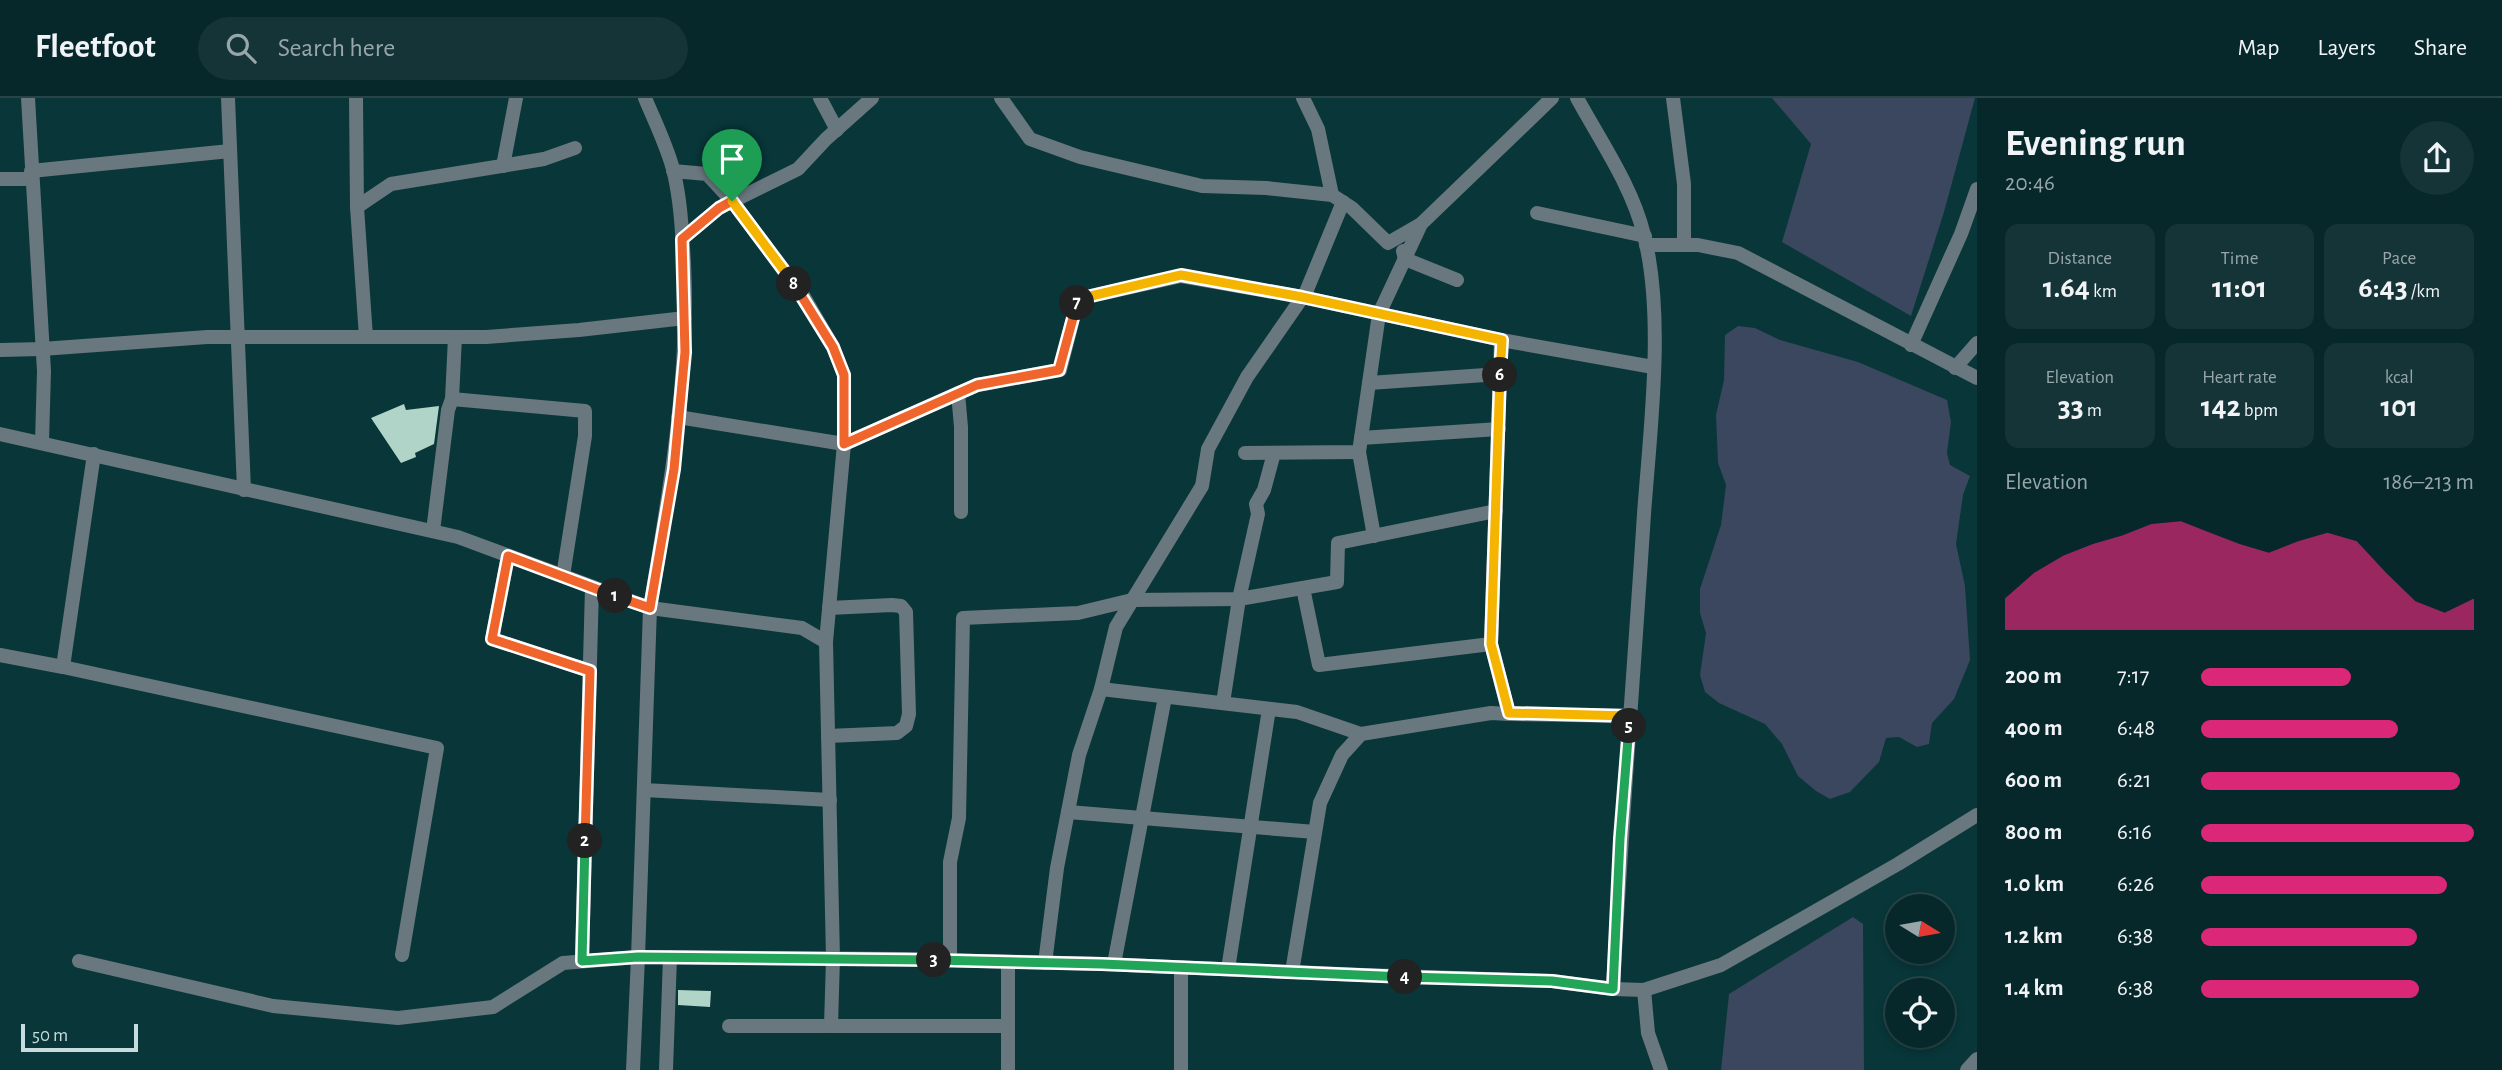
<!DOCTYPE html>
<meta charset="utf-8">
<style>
:root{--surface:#06282b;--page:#143437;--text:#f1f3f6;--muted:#98a6a9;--line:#274447;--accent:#db2777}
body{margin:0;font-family:"Alegreya Sans",sans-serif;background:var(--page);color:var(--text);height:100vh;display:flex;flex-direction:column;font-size:26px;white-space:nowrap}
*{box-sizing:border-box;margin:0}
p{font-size:23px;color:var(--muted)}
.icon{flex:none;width:38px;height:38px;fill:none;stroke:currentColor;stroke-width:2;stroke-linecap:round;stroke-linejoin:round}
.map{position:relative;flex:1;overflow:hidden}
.details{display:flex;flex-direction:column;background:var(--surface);width:525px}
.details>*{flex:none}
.needle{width:46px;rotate:101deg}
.fabs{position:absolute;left:1885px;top:796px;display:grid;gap:14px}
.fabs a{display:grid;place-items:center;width:70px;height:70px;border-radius:50%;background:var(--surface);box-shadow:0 4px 10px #0003,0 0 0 2px var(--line);font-size:35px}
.scale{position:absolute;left:21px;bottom:18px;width:117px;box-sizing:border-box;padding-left:7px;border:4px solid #c6dcde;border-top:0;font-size:19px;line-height:24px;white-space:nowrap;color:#c6dcde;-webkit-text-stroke:5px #083639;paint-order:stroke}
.pin{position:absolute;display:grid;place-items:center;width:60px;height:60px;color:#fff;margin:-72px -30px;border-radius:50% 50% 50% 0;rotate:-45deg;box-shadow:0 0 7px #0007}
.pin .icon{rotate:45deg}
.km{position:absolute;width:35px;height:35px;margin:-18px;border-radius:50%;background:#222;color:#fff;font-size:19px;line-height:35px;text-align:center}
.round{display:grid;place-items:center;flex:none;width:74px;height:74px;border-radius:37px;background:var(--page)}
.headline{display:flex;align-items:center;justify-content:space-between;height:119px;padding:0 28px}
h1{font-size:38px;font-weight:700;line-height:52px}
.figures{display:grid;grid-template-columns:repeat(3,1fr);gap:10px;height:119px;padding:7px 28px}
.figures div{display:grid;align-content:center;border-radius:14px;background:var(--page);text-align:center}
.figures b{font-size:30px;font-weight:700}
.figures small{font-size:19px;font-weight:400}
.figures p{font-size:19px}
.chart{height:196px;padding:14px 28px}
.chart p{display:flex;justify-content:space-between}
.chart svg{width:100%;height:126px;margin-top:7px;fill:var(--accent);opacity:.7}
ul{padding:0 28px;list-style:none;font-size:23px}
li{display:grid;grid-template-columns:112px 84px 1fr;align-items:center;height:52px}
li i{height:18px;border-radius:9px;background:var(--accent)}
header{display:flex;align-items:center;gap:42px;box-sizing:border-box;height:98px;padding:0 35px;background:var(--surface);border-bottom:2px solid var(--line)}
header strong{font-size:33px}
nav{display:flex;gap:38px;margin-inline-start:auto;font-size:24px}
.search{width:490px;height:63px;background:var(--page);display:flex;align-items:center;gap:18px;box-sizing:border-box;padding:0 24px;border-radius:38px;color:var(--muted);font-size:26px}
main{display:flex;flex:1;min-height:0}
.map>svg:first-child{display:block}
.water{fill:#3a475e}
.building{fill:#b0d4c8}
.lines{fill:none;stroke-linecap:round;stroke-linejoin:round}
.minor{stroke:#69777e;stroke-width:14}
.tertiary{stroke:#69777e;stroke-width:14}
.split-1-casing{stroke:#fff;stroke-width:14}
.split-2-casing{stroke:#fff;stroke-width:14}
.split-3-casing{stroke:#fff;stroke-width:14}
.split-4-casing{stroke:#fff;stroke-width:14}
.split-5-casing{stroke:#fff;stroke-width:14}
.split-6-casing{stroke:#fff;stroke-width:14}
.split-7-casing{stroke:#fff;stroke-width:14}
.split-8-casing{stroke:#fff;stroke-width:14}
.split-9-casing{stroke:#fff;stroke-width:14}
.split-1{stroke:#f0652b;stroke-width:9}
.split-2{stroke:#f0652b;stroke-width:9}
.split-3{stroke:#22a559;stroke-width:9}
.split-4{stroke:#22a559;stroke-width:9}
.split-5{stroke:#22a559;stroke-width:9}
.split-6{stroke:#f5b400;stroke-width:9}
.split-7{stroke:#f5b400;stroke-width:9}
.split-8{stroke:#f0652b;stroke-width:9}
.split-9{stroke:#f5b400;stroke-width:9}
</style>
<header>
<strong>Fleetfoot</strong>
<div class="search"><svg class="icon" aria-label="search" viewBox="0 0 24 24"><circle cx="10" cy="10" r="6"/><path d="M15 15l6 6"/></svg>Search here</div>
<nav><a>Map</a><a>Layers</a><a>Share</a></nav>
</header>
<main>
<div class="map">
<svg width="1977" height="972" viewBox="0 0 1977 972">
<rect width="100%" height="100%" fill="#083639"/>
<!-- water -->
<g class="water">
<polygon points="1772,0 1975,0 1944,114 1911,218 1782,144 1811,46"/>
<polygon points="1738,228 1755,230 1780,242 1858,264 1947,302 1951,324 1947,355 1950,367 1970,378 1963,397 1956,446 1965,488 1970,562 1954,601 1932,625 1929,646 1917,649 1899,639 1886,640 1879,664 1850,694 1830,701 1816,693 1798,678 1782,646 1765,626 1719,605 1705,594 1700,577 1706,535 1700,515 1700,491 1721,427 1726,387 1718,365 1716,317 1724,282 1725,237"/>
<polygon points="1853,819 1863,826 1864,972 1721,972 1729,896"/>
</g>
<!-- building -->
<g class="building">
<polygon points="404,306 406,312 439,308 434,346 415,355 416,359 401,365 371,320"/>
<polygon points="678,892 711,893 710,909 678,907"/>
</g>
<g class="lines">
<!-- minor -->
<g class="minor">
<polyline points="28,0 44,273 42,344"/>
<polyline points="228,0 244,392"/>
<polyline points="356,0 357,109 391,86 544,61 575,50"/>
<polyline points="820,0 837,32"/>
<polyline points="1001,0 1030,41 1080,59 1202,88 1266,90 1332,97 1352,110 1388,145 1421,126 1552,0"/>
<polyline points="1303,0 1318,31 1332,97"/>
<path d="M1577 0C1601 44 1632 88 1644 137 1665 219 1650 332 1644 416 1634 574 1621 732 1613 891"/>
<polyline points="1673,0 1684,86 1684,147"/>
<polyline points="503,68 516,0"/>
<polyline points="31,73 230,53"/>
<polyline points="673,73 707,76 732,103 804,199 833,249 844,277 844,346 678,319"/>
<polyline points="0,81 31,81"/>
<polyline points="357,109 366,239"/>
<polyline points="1537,115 1645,138"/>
<polyline points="682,141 719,110 798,71 826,41 872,0"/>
<polyline points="1646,147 1698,147 1738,155 1977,280"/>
<polyline points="1403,153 1405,161 1457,182"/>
<polyline points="1501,242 1653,269"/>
<polyline points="1911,247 1961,136 1977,91"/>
<polyline points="0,252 42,251 207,239 486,239 579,232 685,220"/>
<polyline points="1955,270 1977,245"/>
<polyline points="1369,285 1500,276"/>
<polyline points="958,295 961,329 961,414"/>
<polyline points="452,301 585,313 585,338 563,478"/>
<polyline points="1361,340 1499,331"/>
<polyline points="1359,354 1374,438"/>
<polyline points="1245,355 1359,354 1379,216 1421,126"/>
<polyline points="94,356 63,569 437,650 402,857"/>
<polyline points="433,433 448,312 452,301 455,239"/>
<polyline points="508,458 492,541 590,573"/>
<polyline points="1303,490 1319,567 1491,546"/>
<polyline points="826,544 844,346 977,287 1060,272 1078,201 1181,178 1302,199 1501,242 1491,546 1509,616 1491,615 1361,636 1342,657 1320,705 1292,874"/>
<polyline points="0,557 63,569"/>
<polyline points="1101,591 1297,614 1361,636"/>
<polyline points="1223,605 1239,501 1258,416 1256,406 1264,392 1274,355"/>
<polyline points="1509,616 1630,618"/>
<polyline points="828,638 897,635 906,628 909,616 906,514 901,508 892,507 829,510"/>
<polyline points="644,692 830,702"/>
<polyline points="1068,714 1315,734"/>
<polyline points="950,862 950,764 959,720 963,520 1078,515 1132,502 1239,501 1337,484 1338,445 1496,413"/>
<polyline points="79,863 273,908 398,920 493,909 563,865 638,859 633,972"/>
<polyline points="582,863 592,489"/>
<polyline points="1045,865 1057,770 1079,657 1101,591 1116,529 1202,388 1208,351 1247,279 1306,194 1343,104"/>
<polyline points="1114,866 1165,599"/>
<polyline points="1228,871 1269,611"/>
<polyline points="729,928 1007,928"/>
<polyline points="831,928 833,860"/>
<polyline points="666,972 670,859"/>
<polyline points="1008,972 1008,864"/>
<polyline points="1181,972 1181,869"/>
<polyline points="1967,972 1977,961"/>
</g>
<!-- tertiary -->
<g class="tertiary">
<path d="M645 0C655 24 668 50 674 75 681 105 682 135 684 165 690 282 669 396 650 510L802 530 826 544 833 860"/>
<polyline points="0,336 458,439 650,510 638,859 903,861 1102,866 1363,877 1552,883 1613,891 1644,892 1721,867 1898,766 1977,717"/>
<polyline points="1644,892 1648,935 1661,972"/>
</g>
</g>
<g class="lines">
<defs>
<polyline id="split-1" points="615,498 650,510 674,371 685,254 682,141 719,110 732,103"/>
<polyline id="split-2" points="585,743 590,573 492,541 508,458 615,498"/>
<polyline id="split-3" points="585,743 582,863 638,859 934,862"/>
<polyline id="split-4" points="934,862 1102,866 1405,879"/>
<polyline id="split-5" points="1405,879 1552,883 1613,891 1620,741 1629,628"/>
<polyline id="split-6" points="1500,277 1491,546 1509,615 1630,618 1629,628"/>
<polyline id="split-7" points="1077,205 1078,201 1181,177 1302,199 1502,242 1500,277"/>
<polyline id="split-8" points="794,186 833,249 844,277 844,346 977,287 1059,272 1077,205"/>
<polyline id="split-9" points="732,103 794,186"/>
</defs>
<!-- split-1 casing -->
<use href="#split-1" class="split-1-casing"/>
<!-- split-2 casing -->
<use href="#split-2" class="split-2-casing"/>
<!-- split-3 casing -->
<use href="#split-3" class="split-3-casing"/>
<!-- split-4 casing -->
<use href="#split-4" class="split-4-casing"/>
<!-- split-5 casing -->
<use href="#split-5" class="split-5-casing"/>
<!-- split-6 casing -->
<use href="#split-6" class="split-6-casing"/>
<!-- split-7 casing -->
<use href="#split-7" class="split-7-casing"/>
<!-- split-8 casing -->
<use href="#split-8" class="split-8-casing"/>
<!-- split-9 casing -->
<use href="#split-9" class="split-9-casing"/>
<!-- split-1 -->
<use href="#split-1" class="split-1"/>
<!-- split-2 -->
<use href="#split-2" class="split-2"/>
<!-- split-3 -->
<use href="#split-3" class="split-3"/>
<!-- split-4 -->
<use href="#split-4" class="split-4"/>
<!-- split-5 -->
<use href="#split-5" class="split-5"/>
<!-- split-6 -->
<use href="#split-6" class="split-6"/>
<!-- split-7 -->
<use href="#split-7" class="split-7"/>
<!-- split-8 -->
<use href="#split-8" class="split-8"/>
<!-- split-9 -->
<use href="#split-9" class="split-9"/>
</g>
</svg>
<div class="fabs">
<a><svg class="needle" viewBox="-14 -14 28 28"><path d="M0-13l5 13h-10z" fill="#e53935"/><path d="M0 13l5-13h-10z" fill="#98a6a9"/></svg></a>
<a><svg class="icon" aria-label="locate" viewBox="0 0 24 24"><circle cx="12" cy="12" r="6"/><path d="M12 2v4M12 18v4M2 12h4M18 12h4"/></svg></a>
</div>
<div class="scale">50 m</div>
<div class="pin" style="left:732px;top:103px;background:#1e9e55"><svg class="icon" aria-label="arrive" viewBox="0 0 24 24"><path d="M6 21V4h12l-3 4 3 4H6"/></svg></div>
<b class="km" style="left:615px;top:498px">1</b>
<b class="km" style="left:585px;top:743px">2</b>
<b class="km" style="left:934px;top:862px">3</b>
<b class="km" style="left:1405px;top:879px">4</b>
<b class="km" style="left:1629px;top:628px">5</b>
<b class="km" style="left:1500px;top:277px">6</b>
<b class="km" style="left:1077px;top:205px">7</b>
<b class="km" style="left:794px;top:186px">8</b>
</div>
<section class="details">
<div class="headline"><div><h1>Evening run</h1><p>20:46</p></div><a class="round"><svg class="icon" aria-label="share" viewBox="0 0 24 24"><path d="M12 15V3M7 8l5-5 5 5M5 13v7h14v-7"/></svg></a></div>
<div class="figures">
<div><p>Distance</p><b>1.64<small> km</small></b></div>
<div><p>Time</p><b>11:01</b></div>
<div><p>Pace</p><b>6:43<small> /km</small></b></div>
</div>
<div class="figures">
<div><p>Elevation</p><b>33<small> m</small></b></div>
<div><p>Heart rate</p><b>142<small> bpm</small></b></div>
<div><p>kcal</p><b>101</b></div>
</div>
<div class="chart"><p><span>Elevation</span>186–213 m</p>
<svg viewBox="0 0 160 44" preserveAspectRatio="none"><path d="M0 44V33L10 24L20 18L30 14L40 11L50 7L60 6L70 10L80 14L90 17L100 13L110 10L120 13L130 24L140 34L150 38L160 33V44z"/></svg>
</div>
<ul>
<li><b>200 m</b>7:17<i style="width:55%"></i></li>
<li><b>400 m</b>6:48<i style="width:72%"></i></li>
<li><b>600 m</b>6:21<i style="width:95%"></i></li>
<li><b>800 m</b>6:16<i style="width:100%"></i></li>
<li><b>1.0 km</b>6:26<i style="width:90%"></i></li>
<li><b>1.2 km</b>6:38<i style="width:79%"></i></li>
<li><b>1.4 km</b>6:38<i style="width:80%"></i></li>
</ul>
</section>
</main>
